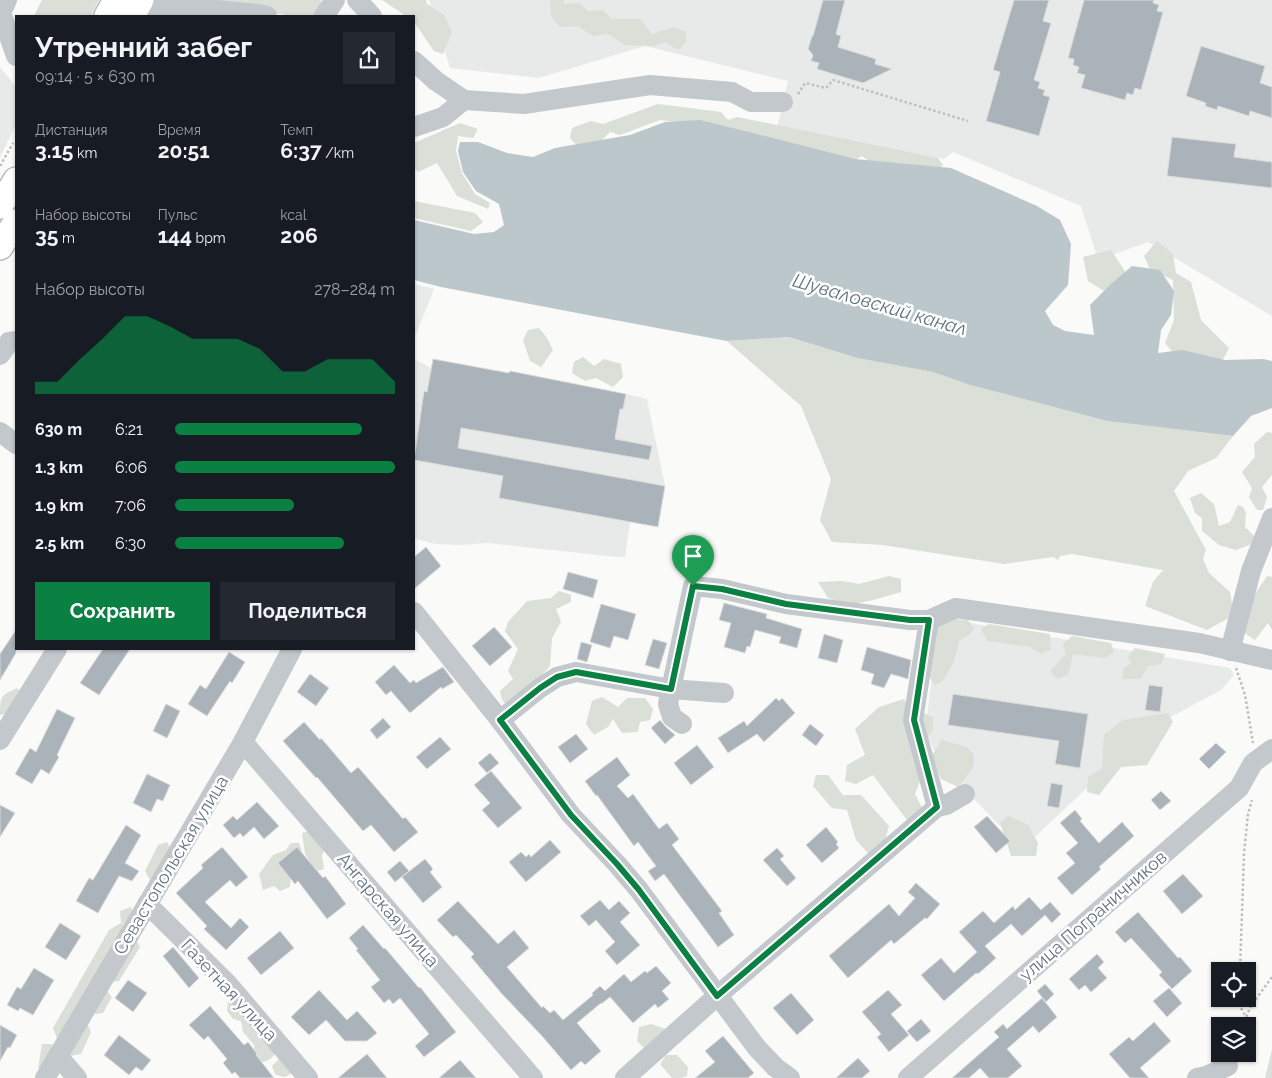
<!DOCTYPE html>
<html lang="ru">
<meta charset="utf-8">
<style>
:root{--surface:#171b24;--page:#242831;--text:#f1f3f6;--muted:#9ea1a6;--accent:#0b8043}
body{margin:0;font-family:Raleway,sans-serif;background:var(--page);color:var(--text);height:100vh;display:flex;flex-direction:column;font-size:19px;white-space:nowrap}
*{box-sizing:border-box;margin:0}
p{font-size:16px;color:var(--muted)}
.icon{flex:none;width:28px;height:28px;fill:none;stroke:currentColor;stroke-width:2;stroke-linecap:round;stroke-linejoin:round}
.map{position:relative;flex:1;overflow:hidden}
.details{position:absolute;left:15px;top:15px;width:400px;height:635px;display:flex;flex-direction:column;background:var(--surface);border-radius:0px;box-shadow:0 1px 4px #0004}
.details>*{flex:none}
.buttons{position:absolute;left:1211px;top:962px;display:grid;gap:10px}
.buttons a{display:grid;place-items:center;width:45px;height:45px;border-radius:0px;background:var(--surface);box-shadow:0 1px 4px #0004;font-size:25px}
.pin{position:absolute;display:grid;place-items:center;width:42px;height:42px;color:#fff;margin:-51px -21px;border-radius:50% 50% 50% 0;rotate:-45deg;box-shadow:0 0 5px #0007}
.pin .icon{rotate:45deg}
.round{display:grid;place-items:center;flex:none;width:52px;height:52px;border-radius:0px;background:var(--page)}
.head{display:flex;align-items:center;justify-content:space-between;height:85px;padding:0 20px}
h1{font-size:28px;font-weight:700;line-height:38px}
.figures{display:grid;grid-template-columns:repeat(3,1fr);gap:8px;height:85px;padding:5px 20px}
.figures div{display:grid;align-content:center}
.figures b{font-size:21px;font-weight:700}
.figures small{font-size:14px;font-weight:400}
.figures p{font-size:14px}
.chart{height:140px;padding:10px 20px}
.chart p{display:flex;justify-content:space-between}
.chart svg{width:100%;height:90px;margin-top:5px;fill:var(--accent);opacity:.7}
.cta{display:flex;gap:10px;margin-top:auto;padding:10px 20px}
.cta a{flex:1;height:58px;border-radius:0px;background:var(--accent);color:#fff;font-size:20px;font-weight:700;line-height:58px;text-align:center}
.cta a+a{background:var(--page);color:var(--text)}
ul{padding:0 20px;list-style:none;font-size:16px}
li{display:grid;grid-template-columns:80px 60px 1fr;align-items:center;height:38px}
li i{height:12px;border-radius:6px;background:var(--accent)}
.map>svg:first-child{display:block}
.built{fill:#e8e9e9}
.green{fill:#dadfd7}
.water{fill:#bbc7cb}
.building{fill:#aab3b9;stroke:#dcdcda}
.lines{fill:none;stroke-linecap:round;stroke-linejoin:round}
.major-casing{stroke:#b5babe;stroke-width:28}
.path{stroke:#bbbfc2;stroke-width:2.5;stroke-dasharray:2.5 2.5;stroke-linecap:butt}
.minor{stroke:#c3c8cc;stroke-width:20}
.major{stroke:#fff;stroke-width:25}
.route-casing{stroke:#fff;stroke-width:10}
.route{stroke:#0b8043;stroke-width:6}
.labels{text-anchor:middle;stroke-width:5;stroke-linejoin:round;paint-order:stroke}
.street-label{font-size:18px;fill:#657683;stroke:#fff}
.water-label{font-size:19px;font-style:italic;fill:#60757c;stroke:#fff}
</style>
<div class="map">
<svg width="1272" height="1078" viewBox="0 0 1272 1078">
<rect width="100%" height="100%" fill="#fafaf8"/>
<!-- built -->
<g class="built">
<polygon points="429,0 1272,0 1272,316 1148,242 1098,260 1081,206 953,152 944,159 777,128 788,81 645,46 539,78 450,68"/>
<polygon points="0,67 16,87 16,125 0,157"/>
<polygon points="414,284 434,289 414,339"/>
<polygon points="414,359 431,368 433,359 492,370 507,386 510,371 626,394 647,399 665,486 658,527 630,522 625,557 616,557 488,543 460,545 435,544 414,538"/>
<polygon points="947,619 1230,668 1234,675 1221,690 1152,727 1022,849 973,798 938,758 925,732 938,630"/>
</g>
<!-- green -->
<g class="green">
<polygon points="42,0 99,0 91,16 34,16"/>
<polygon points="202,0 321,0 321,4 318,13 312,16 293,16"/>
<polygon points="382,0 426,0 427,4 444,15 452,32 443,54 434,51 414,22 414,16 406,16"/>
<polygon points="550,0 564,0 563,4 579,3 588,11 603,10 612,19 640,19 652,34 674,27 686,32 686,42 678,50 665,42 654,46 625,45 608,34 593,36 578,26 560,27 551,16"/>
<polygon points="658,104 721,112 728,120 737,117 938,158 943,165 939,169 876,167 862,156 848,164 723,128 660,120 620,135 610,132 599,143 580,149 570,138 572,128 591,121 603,124"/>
<polygon points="460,123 478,129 473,138 458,136 456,151 462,173 475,194 490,203 488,209 457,196 437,163 418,172 414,168 414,143"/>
<polygon points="414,201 475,213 483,222 471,231 414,218"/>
<polygon points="1157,241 1173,254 1176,273 1191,282 1201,320 1229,348 1221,363 1176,356 1165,343 1174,320 1173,280 1150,269 1144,256"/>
<polygon points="1111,250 1128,276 1107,293 1088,281 1083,257"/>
<polygon points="539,328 547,338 553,350 541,367 530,361 523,340 528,330"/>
<polygon points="789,337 857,358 933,372 970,385 1107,421 1233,436 1216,458 1188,471 1174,491 1206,550 1203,559 1209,573 1230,592 1234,615 1207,630 1145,606 1153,582 1163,570 1072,554 1060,556 1058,560 1053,557 1004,564 883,545 832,542 820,520 831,479 801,406 727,341"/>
<polygon points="583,357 594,366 604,359 621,364 623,377 613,387 596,378 585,381 572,373 574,362"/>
<polygon points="1267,432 1272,433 1272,475 1262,487 1267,497 1263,510 1257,510 1249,497 1252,488 1242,472 1255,457 1254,444"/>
<polygon points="1201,493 1214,504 1219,526 1230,522 1238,505 1243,507 1246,513 1245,527 1255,537 1252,544 1236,550 1219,545 1202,531 1202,518 1195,513 1190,498"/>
<polygon points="889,576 901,579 901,592 873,600 850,605 828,598 818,582 843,581 859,584"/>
<polygon points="1267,576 1272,577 1272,630 1268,623 1255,640 1243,632 1251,600"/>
<polygon points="559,591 571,595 571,602 556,609 561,622 552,638 550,666 522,698 507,705 502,700 500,691 513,679 508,671 518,649 505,631 508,622 527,601 551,598"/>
<polygon points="944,618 968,620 974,629 969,635 959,641 954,662 942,682 935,685 927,674 935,628"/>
<polygon points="989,624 1050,634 1051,649 1041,654 1030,647 988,641 981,629"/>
<polygon points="1072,636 1111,643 1114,652 1105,658 1073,654 1068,675 1058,679 1050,671 1066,654 1063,644"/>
<polygon points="1135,648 1165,654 1161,664 1148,666 1140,679 1123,679 1123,669 1131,663 1128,656"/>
<path d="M17 688 25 695 12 713 0 715C0 696 0 696 17 688Z"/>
<polygon points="602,697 618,707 627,698 645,698 653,709 650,720 640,722 638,732 622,733 613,719 608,727 594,735 586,724 592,701"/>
<polygon points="904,699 912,714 924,713 933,717 933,730 919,747 924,770 915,794 925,814 907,820 873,775 856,784 845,781 847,765 865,755 855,729 879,707"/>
<polygon points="1168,713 1173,722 1147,765 1121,767 1099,795 1087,792 1088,777 1102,768 1104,735 1123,720"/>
<polygon points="942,740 967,747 974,755 973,768 958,787 941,779 931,757"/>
<polygon points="816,775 828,775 843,795 861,795 889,826 886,836 888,845 871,856 856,840 847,810 832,808 813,786"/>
<polygon points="1009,816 1028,825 1038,843 1036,856 1011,856 1000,822"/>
<polygon points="313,830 326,843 322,856 324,869 315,872 305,853 302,833"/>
<polygon points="167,842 172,851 150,880 145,871 158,845"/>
<polygon points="291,843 299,843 302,851 292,862 290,887 280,891 274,886 263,890 259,874 273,855 286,850"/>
<polygon points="131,907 134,919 123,924 124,933 64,1036 57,1038 53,1028 109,930 121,923 120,911"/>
<polygon points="136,939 140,947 119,981 112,982"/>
<polygon points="107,991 112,997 103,1013 96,1014 91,1007"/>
<polygon points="237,1000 278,1051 269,1060 252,1065 249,1059 255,1046 243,1032 241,1021 233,1019 227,1011 228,1001"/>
<polygon points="87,1023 91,1032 81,1054 70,1056 67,1048"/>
<polygon points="651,1024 666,1029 644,1048 637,1041 639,1027"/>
<polygon points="42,1044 52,1044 54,1052 45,1069 38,1068"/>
<polygon points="1272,1049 1272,1078 1265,1078"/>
<polygon points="666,1055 677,1055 688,1067 687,1076 681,1078 672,1078 660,1064"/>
<path d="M279 1059H285L293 1072C285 1078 284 1078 275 1074L272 1066Z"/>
</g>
<!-- water -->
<polygon class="water" points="700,120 785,141 855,159 951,168 1037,206 1060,220 1071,244 1068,285 1045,311 1053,325 1065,331 1094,335 1090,305 1111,284 1132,266 1160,270 1174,291 1171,315 1161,330 1158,353 1182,350 1225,360 1263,359 1272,361 1272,408 1251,416 1233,436 1107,421 970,385 933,372 857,358 789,337 727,341 593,316 441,287 414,280 414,220 474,234 494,232 504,225 499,204 476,191 463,172 458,151 460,142 478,142 507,153 533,157 555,148 630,135 665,122"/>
<!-- building -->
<g class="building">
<polygon points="823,0 845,0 836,34 841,36 838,47 876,59 875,64 892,69 863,83 817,69 819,63 811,61 813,55 808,49 812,36 813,36"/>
<polygon points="1014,0 1049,0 1043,21 1051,23 1034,80 1040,82 1038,88 1045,90 1043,95 1050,97 1039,136 986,121 1000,72 993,70"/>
<polygon points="1084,0 1154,0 1153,3 1159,5 1157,11 1163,12 1141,90 1135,88 1133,95 1127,93 1125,100 1081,88 1085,75 1077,73 1079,67 1073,65 1074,59 1068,58"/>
<polygon points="1201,46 1265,66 1260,83 1272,87 1272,118 1250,111 1249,116 1218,106 1217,110 1205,106 1206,103 1186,96"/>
<polygon points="1172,137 1236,144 1234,157 1272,162 1272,188 1167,176"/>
<polygon points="433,359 509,373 510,371 626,394 623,409 620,409 615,439 652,446 649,460 461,428 458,448 665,486 658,527 499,498 503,476 414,460 424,391 427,392"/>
<polygon points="426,547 441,566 414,589 414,557"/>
<polygon points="568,572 598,580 593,598 563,589"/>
<polygon points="724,603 767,614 766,618 802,629 797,648 779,643 781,637 755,630 750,647 747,646 745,653 724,647 731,623 719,620"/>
<polygon points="601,604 636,614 628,640 614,636 610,648 590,642"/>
<polygon points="494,627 512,647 490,666 472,646"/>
<polygon points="16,630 16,653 0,680 0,654"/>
<polygon points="824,634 843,640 837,663 818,658"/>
<polygon points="653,639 667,643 659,669 645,665"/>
<polygon points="581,642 592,645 587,662 577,659"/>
<polygon points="867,647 911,660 908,679 891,674 884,688 871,684 874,674 861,670"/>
<polygon points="103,649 130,649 99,695 80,683"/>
<polygon points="229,652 245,662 232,683 230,681 207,716 188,704 200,685 206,689"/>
<polygon points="394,665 410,683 414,680 416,683 443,667 454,682 442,689 441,687 410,713 391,691 386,695 375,682"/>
<polygon points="310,674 329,688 316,706 297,692"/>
<polygon points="1149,685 1163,687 1160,712 1145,710"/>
<polygon points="953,694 1088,714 1080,768 1055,764 1059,741 948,725"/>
<polygon points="776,698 779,701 782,698 795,713 764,742 757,734 728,753 718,738 744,721 747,726"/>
<polygon points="166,704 180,711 167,738 153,731"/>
<polygon points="57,709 75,718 57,755 59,757 49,774 41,769 32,784 15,774 30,748 36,752"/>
<polygon points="383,718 391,727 377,739 370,730"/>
<polygon points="660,720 665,726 675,735 665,744 651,728"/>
<polygon points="304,722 320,740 321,738 351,773 358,767 403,819 405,817 418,832 394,852 371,825 363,831 317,777 316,778 283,741"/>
<polygon points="810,724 824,735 816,746 802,735"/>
<polygon points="576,734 588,749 570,763 558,747"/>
<polygon points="440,737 451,749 427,769 416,757"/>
<polygon points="1216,743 1226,752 1209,769 1199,759"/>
<polygon points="697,745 714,767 691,785 674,763"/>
<polygon points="490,753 499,763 487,773 478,763"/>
<polygon points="617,757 630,775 617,786 628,798 633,794 659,829 667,823 679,839 672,845 722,911 719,913 734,935 718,947 664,874 655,881 648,871 656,866 638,842 634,846 597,795 596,796 585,781"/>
<polygon points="491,771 522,808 498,828 482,810 490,803 474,785"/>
<polygon points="147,774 170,785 163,801 157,799 151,812 133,803"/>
<polygon points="1051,783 1063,785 1059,808 1047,806"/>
<polygon points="1161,791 1171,801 1160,810 1151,800"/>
<polygon points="257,802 279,826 264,839 254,827 243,837 240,833 234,838 223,825 233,816 237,820"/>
<polygon points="0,805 15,813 0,837"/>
<polygon points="1075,810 1082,819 1080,821 1099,843 1122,822 1134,836 1099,867 1101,869 1072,895 1057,878 1075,863 1066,853 1078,843 1060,823"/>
<polygon points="987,816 1010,841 996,853 974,827"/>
<polygon points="126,825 141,835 125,863 139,871 132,881 119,876 98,913 76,901 89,878 93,880"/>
<polygon points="826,827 838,842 836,844 839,848 822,863 806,845"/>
<polygon points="550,840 561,852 526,882 509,862 521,852 526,857 529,854 531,857"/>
<polygon points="222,847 248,877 236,887 230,880 205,902 231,928 240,918 249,927 226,950 204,929 207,926 176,893 203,868 201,865"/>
<polygon points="297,847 323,878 325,876 346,904 327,919 298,881 295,884 278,863"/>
<polygon points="777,848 784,856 780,859 796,878 787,886 763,860"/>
<polygon points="425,859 433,869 430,872 442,887 423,903 402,877"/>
<polygon points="400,861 409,871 395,882 387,872"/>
<polygon points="1183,874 1203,896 1182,914 1163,891"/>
<polygon points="916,883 940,904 927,919 925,918 894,944 891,940 848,978 829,956 889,904 899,916 915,898 908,892"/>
<polygon points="1029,897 1041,910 1050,902 1061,914 1052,923 1045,915 1022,936 1011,924 985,946 996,958 978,974 976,973 944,1001 921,975 941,958 954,973 977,952 959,932 983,911 994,923 1013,906 1015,910"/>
<polygon points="600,900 609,910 619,901 630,913 620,922 640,945 617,965 605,951 615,942 596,920 589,926 580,916"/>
<polygon points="458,901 498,944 514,930 529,948 507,967 542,1008 543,1006 550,1013 554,1010 563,1020 593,995 592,993 600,986 605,991 624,974 631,982 645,971 647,973 656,966 671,983 662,991 669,999 658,1008 655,1004 633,1023 610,997 601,1004 601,1003 577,1023 601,1051 585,1065 581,1061 571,1070 542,1036 502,994 471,957 474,954 456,935 453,937 437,920"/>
<polygon points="1138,912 1178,958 1180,957 1192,971 1172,989 1159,975 1162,972 1131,938 1125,943 1115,932"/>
<polygon points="60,923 81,936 66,960 45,947"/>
<polygon points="363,925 384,949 385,948 419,988 420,987 456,1032 424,1057 415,1046 429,1034 400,998 393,1004 389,999 384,1003 371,987 380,980 356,950 358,949 349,938"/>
<polygon points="280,931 294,948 261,975 247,958"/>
<polygon points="173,947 199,978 189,988 163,956"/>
<polygon points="1097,954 1104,962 1098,968 1107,978 1091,992 1085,985 1079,990 1069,979"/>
<polygon points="34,968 54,980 33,1015 20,1008 18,1011 7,1005 17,987 21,989"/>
<polygon points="128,980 147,993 133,1012 115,998"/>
<polygon points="1045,984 1054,994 1046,1002 1037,991"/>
<polygon points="1169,988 1182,1003 1167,1017 1153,1001"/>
<polygon points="319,990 347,1020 357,1011 377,1033 367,1041 345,1041 326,1020 309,1035 291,1017"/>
<polygon points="888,990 902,1005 891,1014 909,1035 889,1052 877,1037 881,1034 862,1012"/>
<polygon points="791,993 814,1020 797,1035 773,1008"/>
<polygon points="1042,998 1057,1017 1039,1033 1033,1026 1007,1049 1022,1066 1008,1078 989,1078 980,1068 969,1078 952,1078 999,1037 994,1032 1003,1024 1007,1029"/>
<polygon points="210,1006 244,1045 248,1042 257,1054 256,1055 274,1078 240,1078 235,1072 232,1074 223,1063 227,1059 208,1036 204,1040 189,1025"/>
<polygon points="921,1019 931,1031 917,1042 907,1031"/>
<polygon points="1154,1022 1171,1041 1140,1068 1149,1078 1130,1078 1109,1054 1129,1037 1133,1041"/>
<polygon points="0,1025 17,1035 10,1048 8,1047 0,1061"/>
<polygon points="119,1035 151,1060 142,1071 136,1067 129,1075 104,1055"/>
<polygon points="723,1036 754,1073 748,1078 695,1078 715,1062 705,1051"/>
<polygon points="367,1054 387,1078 338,1078"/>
<polygon points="858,1058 870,1071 862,1078 836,1078"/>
<polygon points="460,1060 476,1078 439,1078"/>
</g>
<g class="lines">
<defs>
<g id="major">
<polyline points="107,16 116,0"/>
<polyline points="132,16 141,0"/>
<polyline points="0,206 16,180"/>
<polyline points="0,247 16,222"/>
</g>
</defs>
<!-- major casing -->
<use href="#major" class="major-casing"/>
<!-- path -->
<g class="path">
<polyline points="798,94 805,83 826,88 833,80 968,121"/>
<polyline points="0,166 13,143"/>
<polyline points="1236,668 1245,695 1253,743"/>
<polyline points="1240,971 1244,854 1248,814 1252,800"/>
<polyline points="1238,999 1238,1003 1246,1017"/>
<polyline points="1242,1026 1251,1006 1272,977"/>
</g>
<!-- minor -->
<g class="minor">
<polyline points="7,0 1,13 16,56"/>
<polyline points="357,0 372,16"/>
<polyline points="134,14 176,6 258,14 267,16"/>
<polyline points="324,16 335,0"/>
<polyline points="414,61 436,81 464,100 524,104 650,85 732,92 751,102 783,102"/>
<polyline points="414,127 443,117 464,100"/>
<polyline points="0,355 9,342 16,341"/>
<polyline points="0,432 16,444"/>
<polyline points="414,612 500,720 571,815 617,864 639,890 757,1048 775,1067 790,1078"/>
<polyline points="1230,651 1251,571 1272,518"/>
<polyline points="500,720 540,688 557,677 576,672 671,689 693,586 722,589 786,604 910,620 929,620 956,608 1199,643 1272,660"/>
<polyline points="682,724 672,717 668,704 671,689 724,693"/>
<polyline points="0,740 57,649"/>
<polyline points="243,742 533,1078"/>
<polyline points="937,807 946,805 965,794"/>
<polyline points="147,904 227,983 308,1078"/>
<polyline points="58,1056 77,1078"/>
<polyline points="45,1078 243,742 292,649"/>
<polyline points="625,1078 717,996 937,807 913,720 929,620"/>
<polyline points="908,1078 1239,788 1253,763 1272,749"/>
<polyline points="1197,1078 1206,1076 1228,1066"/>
</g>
<!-- major -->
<use href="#major" class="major"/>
</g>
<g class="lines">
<defs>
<polygon id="route" points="693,586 722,589 786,604 910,620 929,620 914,720 937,807 717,996 639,890 617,864 571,815 500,720 540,688 557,677 576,672 671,689"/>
</defs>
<!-- route casing -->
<use href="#route" class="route-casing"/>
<!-- route -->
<use href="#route" class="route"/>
</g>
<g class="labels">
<!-- street labels -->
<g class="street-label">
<text transform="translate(171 865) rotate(-59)" y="6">Севастопольская улица</text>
<text transform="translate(388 910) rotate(49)" y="6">Ангарская улица</text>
<text transform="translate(1093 916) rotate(-41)" y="6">улица Пограничников</text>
<text transform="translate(229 990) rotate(47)" y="6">Газетная улица</text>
</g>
<!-- water labels -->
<g class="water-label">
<text transform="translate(880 304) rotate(16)" y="7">Шуваловский канал</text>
</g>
</g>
</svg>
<div class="buttons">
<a><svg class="icon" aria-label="locate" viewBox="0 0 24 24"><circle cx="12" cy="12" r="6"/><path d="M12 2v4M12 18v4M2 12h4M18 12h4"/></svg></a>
<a><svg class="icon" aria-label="layers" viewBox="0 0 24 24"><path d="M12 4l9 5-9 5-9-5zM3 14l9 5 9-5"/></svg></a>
</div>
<div class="pin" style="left:693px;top:586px;background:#1e9e55"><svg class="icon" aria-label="arrive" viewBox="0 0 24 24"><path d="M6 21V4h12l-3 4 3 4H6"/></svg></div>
<section class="details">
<div class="head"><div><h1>Утренний забег</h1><p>09:14 · 5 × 630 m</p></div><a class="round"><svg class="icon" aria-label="share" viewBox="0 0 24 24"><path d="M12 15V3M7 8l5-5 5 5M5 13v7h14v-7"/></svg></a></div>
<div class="figures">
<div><p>Дистанция</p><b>3.15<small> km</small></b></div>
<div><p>Время</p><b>20:51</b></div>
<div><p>Темп</p><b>6:37<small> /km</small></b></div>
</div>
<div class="figures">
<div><p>Набор высоты</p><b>35<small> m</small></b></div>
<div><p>Пульс</p><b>144<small> bpm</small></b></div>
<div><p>kcal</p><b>206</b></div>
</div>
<div class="chart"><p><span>Набор высоты</span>278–284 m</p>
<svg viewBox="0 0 160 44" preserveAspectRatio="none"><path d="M0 44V38L10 38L20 27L30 17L40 6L50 6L60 11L70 17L80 17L90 17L100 22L110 33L120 33L130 27L140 27L150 27L160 38V44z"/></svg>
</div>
<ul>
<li><b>630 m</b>6:21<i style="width:85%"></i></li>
<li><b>1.3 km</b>6:06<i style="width:100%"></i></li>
<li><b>1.9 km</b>7:06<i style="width:54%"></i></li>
<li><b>2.5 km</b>6:30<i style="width:77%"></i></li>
</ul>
<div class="cta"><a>Сохранить</a><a>Поделиться</a></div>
</section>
</div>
